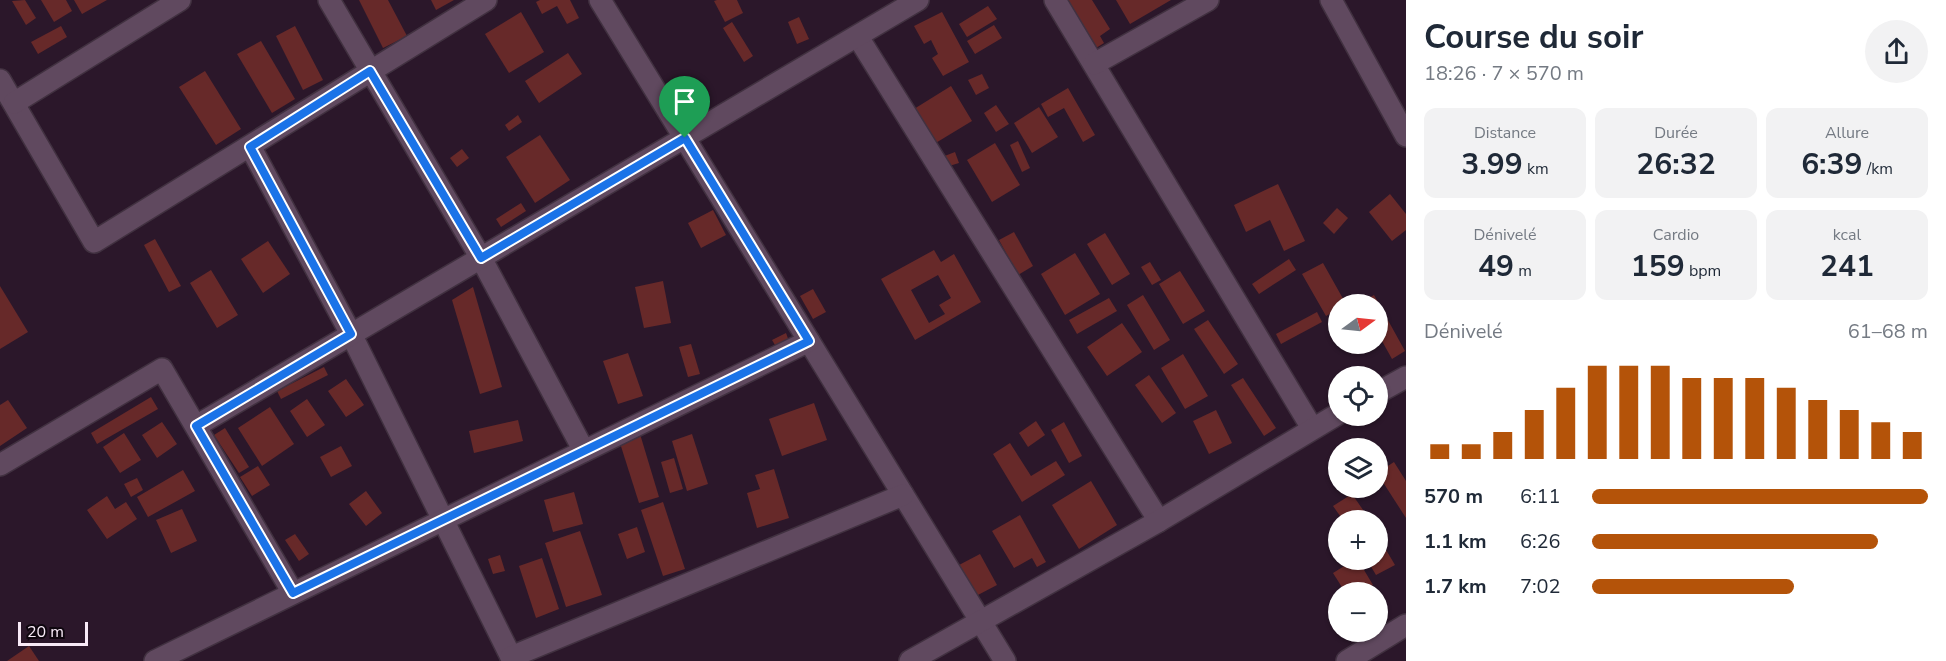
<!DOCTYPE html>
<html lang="fr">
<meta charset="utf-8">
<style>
:root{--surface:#fff;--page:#f2f2f3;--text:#1f2937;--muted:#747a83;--accent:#b45309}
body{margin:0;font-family:"Nunito Sans",sans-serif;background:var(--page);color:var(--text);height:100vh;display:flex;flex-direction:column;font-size:22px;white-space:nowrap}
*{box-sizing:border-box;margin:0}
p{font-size:20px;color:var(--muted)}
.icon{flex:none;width:33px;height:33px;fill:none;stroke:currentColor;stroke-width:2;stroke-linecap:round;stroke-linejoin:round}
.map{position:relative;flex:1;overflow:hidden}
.sheet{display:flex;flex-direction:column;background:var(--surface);width:540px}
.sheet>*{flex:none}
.needle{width:39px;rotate:75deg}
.buttons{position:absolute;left:1328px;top:294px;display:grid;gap:12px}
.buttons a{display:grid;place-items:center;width:60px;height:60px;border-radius:50%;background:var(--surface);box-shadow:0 2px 4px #0004;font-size:30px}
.scale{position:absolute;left:18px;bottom:15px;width:70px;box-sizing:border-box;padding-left:6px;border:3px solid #f8eaf7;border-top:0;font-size:16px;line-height:21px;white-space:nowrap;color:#f8eaf7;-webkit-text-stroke:4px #0e060e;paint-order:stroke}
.pin{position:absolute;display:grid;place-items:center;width:51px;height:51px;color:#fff;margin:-62px -26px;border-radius:50% 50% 50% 0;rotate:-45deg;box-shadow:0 0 6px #0007}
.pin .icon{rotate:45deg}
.round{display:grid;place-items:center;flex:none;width:63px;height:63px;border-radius:32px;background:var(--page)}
.summary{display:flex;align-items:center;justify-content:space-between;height:102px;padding:0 18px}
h1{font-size:33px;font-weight:700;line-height:45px}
.figures{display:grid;grid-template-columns:repeat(3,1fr);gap:9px;height:102px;padding:6px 18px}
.figures div{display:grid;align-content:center;border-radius:12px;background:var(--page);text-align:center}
.figures b{font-size:30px;font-weight:700}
.figures small{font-size:16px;font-weight:400}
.figures p{font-size:16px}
.chart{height:168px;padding:12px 18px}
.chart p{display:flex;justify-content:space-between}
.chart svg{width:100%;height:108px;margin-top:6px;stroke:var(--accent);stroke-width:6}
ul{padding:0 18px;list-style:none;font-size:20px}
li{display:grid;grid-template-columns:96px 72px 1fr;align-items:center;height:45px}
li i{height:15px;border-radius:8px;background:var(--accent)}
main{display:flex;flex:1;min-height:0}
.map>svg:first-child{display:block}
.building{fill:#672929;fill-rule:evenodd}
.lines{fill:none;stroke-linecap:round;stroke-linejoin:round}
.minor-casing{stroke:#413140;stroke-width:24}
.minor{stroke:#60495f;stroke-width:21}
.route-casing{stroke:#fff;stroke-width:12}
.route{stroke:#1a73e8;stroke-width:8}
</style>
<main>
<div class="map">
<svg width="1406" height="661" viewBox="0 0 1406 661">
<rect width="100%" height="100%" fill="#2b172a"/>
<!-- building -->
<g class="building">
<polygon points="25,0 36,18 26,25 12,1"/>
<polygon points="41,0 66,0 72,11 54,22"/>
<polygon points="74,0 107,0 82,14"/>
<polygon points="359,0 388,0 407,36 383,48"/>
<polygon points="431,0 454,0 436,10"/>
<polygon points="540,0 570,0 579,18 567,24 557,6 542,14 536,2"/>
<polygon points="717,0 737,0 743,13 725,22 714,1"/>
<polygon points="1068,0 1092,0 1110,29 1100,36 1104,43 1096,48"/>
<polygon points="1116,0 1171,0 1130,24"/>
<polygon points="988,6 997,19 967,37 959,24"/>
<polygon points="521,12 544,52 509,73 485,34"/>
<polygon points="942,12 969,62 943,76 932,58 938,54 931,40 924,44 914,26"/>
<polygon points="799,17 809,39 797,44 788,22"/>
<polygon points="732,22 753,56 744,62 723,28"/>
<polygon points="994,25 1002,38 975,54 967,41"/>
<polygon points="61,26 67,37 38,54 31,42"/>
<polygon points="295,26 323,80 303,90 276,36"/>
<polygon points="261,41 295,99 272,113 237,54"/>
<polygon points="568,53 582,74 539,103 525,81"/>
<polygon points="205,71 241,129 216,145 179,87"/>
<polygon points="982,74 989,88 976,95 968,80"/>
<polygon points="951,86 972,121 934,144 914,109"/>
<polygon points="1068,88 1095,135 1083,142 1064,108 1048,117 1041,104"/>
<polygon points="996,105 1009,124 996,132 984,113"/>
<polygon points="1039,107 1058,137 1032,153 1014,123"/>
<polygon points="518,115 522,122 509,131 505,125"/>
<polygon points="540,135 570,180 535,203 506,157"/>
<polygon points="1018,141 1030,168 1022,172 1010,145"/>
<polygon points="995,143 1020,185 992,202 967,160"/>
<polygon points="462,149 469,158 457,167 450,158"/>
<polygon points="955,152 959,163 946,167 942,157"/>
<polygon points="1278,184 1305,241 1284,251 1270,220 1246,232 1234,205"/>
<polygon points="1390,194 1406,214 1406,230 1392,241 1369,212"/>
<polygon points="521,203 526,211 501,227 496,219"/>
<polygon points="1337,208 1348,218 1334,234 1323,223"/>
<polygon points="713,210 726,235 701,248 688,223"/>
<polygon points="1014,232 1033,266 1018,275 999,240"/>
<polygon points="1105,233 1130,274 1112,285 1087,244"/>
<polygon points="155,239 181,286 169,292 144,245"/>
<polygon points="268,241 290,274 263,293 241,259"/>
<path d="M934 250 941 262 954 254 981 302 915 340 881 279ZM938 275 951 298 939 305 945 314 929 323 911 290Z"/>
<polygon points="1075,253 1100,294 1065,315 1041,274"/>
<polygon points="1289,259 1296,270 1259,294 1252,284"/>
<polygon points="1150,262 1161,280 1152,285 1141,267"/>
<polygon points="1323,263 1346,304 1338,304 1338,309 1326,316 1302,274"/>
<polygon points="211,270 238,315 217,328 190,283"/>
<polygon points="1180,271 1205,311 1183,324 1159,284"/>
<polygon points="663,281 671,323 644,328 635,287"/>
<polygon points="0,286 28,332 0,349"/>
<polygon points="473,287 502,387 480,394 452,300"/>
<polygon points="813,289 826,312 813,319 800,296"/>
<polygon points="1143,295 1170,340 1154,350 1127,305"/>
<polygon points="1374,295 1405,351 1392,359 1377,332 1377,304 1360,303"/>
<polygon points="1109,298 1117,311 1077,334 1069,320"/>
<polygon points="1317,312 1322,322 1281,344 1276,334"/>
<polygon points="1208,320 1238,364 1224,374 1194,329"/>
<polygon points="1122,323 1142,352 1107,376 1087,347"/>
<polygon points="786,333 790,344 778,350 772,340"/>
<polygon points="691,344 700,374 688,377 679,347"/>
<polygon points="628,353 643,396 618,404 603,361"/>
<polygon points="1183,354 1208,396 1185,409 1161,368"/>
<polygon points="324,367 328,375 281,399 277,391"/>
<polygon points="1149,375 1176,413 1162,423 1135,385"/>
<polygon points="1243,378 1276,428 1264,436 1231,385"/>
<polygon points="346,379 364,405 346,417 328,391"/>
<polygon points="151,397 158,409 97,444 91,433"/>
<polygon points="307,399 325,425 307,437 290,411"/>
<polygon points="8,400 27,428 0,446 0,405"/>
<polygon points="814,403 827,440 782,456 769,419"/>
<polygon points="270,407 294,444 262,466 238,428"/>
<polygon points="1216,410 1232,443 1209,454 1193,421"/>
<polygon points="518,420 523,441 474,453 469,431"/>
<polygon points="1036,421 1045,435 1028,447 1019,433"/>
<polygon points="162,422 177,444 157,458 142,435"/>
<polygon points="1064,422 1082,456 1069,463 1051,430"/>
<polygon points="225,428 249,467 239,473 214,435"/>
<polygon points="124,433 141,460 120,473 103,447"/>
<polygon points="640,434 659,497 639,503 619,440"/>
<polygon points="692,434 708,484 687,491 672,441"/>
<polygon points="1010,443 1031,476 1056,461 1065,475 1022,502 993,454"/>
<polygon points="341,446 352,466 331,477 320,457"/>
<polygon points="674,458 683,489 670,493 661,462"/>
<polygon points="1394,462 1406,481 1406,518 1377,473"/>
<polygon points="258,466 270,485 252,496 240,477"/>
<polygon points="774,469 789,518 757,528 747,493 760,489 755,475"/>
<polygon points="183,470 195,491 148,517 137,497"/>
<polygon points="137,478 143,490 131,497 124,484"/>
<polygon points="1091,481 1117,525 1079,549 1052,505"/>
<polygon points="366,491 382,513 366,526 349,504"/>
<polygon points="574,492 583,524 553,532 544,500"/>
<polygon points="1352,494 1370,520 1343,520 1333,506"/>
<polygon points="107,496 115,509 126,502 137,519 107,539 87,510"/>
<polygon points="663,502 685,569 663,576 641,510"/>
<polygon points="182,509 197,541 171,553 156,520"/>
<polygon points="1020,515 1046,562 1037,567 1032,558 1014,568 992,531"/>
<polygon points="637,527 645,552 627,559 618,534"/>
<polygon points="580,531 602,595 566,607 545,543"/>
<polygon points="295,534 309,554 299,561 285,540"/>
<polygon points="1382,543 1395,565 1376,575 1367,560 1377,560 1377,546"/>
<polygon points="980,554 997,585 976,596 959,565"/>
<polygon points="500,555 505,571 493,574 488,559"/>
<polygon points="542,558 559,609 536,618 519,566"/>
<polygon points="1354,560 1358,560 1373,585 1361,592 1345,592 1333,573"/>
<polygon points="29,646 39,661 7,661"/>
</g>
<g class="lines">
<defs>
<g id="minor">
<polyline points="329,0 481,258 584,451"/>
<polyline points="600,0 1005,661"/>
<polyline points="1055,0 1312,428"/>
<polyline points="1331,0 1406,136"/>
<polyline points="858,37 1159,521"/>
<polyline points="1094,64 1208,0"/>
<polyline points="0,80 94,242 486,0"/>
<polyline points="14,103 180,0"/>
<polyline points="251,148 351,334 513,661"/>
<polyline points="1377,393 1406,377"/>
<polyline points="196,426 918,0"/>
<polyline points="0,465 162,369 293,593"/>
<polyline points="511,657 903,495"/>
<polyline points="155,661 809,341"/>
<polyline points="910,661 1159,521 1338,414"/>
<polyline points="1347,661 1406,625"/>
</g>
</defs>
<!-- minor casing -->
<use href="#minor" class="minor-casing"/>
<!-- minor -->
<use href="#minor" class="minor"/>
</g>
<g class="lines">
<defs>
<polygon id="route" points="370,71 481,258 685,138 809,341 293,593 196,426 351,334 250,147"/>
</defs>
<!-- route casing -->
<use href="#route" class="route-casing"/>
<!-- route -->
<use href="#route" class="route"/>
</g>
</svg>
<div class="buttons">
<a><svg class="needle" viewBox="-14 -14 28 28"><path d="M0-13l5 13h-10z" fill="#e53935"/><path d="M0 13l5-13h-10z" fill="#747a83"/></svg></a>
<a><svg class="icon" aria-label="locate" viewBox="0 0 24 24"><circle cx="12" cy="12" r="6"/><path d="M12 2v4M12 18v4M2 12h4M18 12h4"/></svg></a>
<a><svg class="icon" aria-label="layers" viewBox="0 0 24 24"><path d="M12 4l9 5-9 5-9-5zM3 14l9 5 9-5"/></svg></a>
<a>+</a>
<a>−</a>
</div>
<div class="scale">20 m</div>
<div class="pin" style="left:685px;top:138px;background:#1e9e55"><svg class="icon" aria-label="arrive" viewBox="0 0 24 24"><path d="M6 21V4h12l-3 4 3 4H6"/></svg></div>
</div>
<section class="sheet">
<div class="summary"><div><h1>Course du soir</h1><p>18:26 · 7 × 570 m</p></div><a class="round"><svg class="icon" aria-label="share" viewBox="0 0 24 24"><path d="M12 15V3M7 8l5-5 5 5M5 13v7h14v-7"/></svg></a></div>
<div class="figures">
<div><p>Distance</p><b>3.99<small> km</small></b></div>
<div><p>Durée</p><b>26:32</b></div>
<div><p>Allure</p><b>6:39<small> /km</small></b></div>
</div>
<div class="figures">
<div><p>Dénivelé</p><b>49<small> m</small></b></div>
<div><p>Cardio</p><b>159<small> bpm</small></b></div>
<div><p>kcal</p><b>241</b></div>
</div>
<div class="chart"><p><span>Dénivelé</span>61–68 m</p>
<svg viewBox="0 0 160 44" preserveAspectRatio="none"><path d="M5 44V38M15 44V38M25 44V33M35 44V24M45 44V15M55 44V6M65 44V6M75 44V6M85 44V11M95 44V11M105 44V11M115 44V15M125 44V20M135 44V24M145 44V29M155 44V33"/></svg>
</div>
<ul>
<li><b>570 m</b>6:11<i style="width:100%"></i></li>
<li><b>1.1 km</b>6:26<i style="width:85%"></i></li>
<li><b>1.7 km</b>7:02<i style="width:60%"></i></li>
</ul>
</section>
</main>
